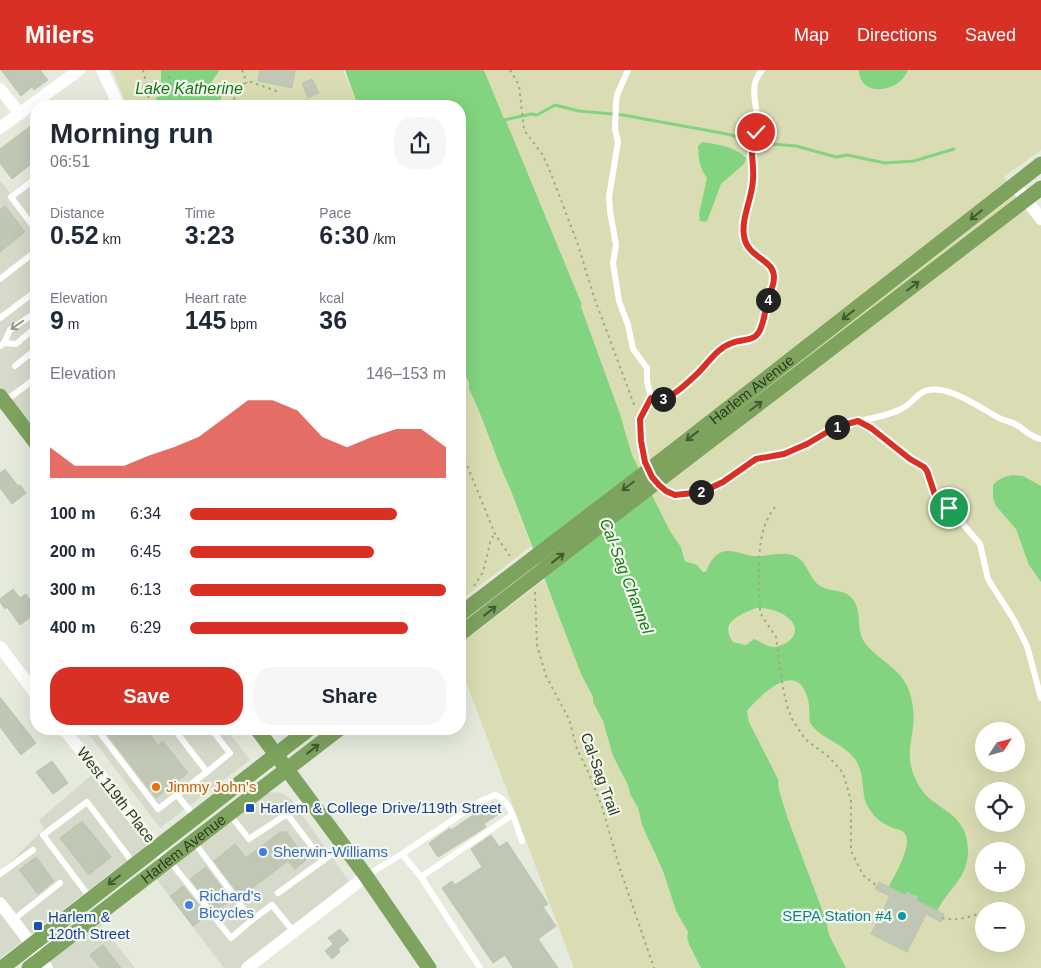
<!DOCTYPE html>
<meta charset="utf-8">
<style>
:root{--surface:#fff;--page:#f6f6f7;--text:#1f2937;--muted:#747a83;--accent:#d93025}
body{margin:0;font-family:Helvetica,sans-serif;background:var(--page);color:var(--text);height:100vh;display:flex;flex-direction:column;font-size:19px;white-space:nowrap}
*{box-sizing:border-box;margin:0}
p{font-size:16px;color:var(--muted)}
.icon{flex:none;width:28px;height:28px;fill:none;stroke:currentColor;stroke-width:2;stroke-linecap:round;stroke-linejoin:round}
.map{position:relative;flex:1;overflow:hidden}
.drawer{position:absolute;left:30px;top:30px;width:436px;height:635px;display:flex;flex-direction:column;background:var(--surface);border-radius:20px;box-shadow:0 5px 20px #0002}
.drawer>*{flex:none}
.needle{width:32px;rotate:54deg}
.fabs{position:absolute;left:975px;top:652px;display:grid;gap:10px}
.fabs a{display:grid;place-items:center;width:50px;height:50px;border-radius:50%;background:var(--surface);box-shadow:0 5px 20px #0002;font-size:25px}
.pin{position:absolute;display:grid;place-items:center;width:42px;height:42px;color:#fff;margin:-21px;border:2px solid #fff;border-radius:50%;box-shadow:0 1px 5px #0007}
.km{position:absolute;width:25px;height:25px;margin:-12px;border-radius:50%;background:#222;color:#fff;font-size:14px;line-height:25px;text-align:center}
.round{display:grid;place-items:center;flex:none;width:52px;height:52px;border-radius:20px;background:var(--page)}
.overview{display:flex;align-items:center;justify-content:space-between;height:85px;padding:0 20px}
h1{font-size:28px;font-weight:800;line-height:38px}
.stats{display:grid;grid-template-columns:repeat(3,1fr);gap:8px;height:85px;padding:5px 20px}
.stats div{display:grid;align-content:center}
.stats b{font-size:25px;font-weight:800}
.stats small{font-size:14px;font-weight:400}
.stats p{font-size:14px}
.chart{height:140px;padding:10px 20px}
.chart p{display:flex;justify-content:space-between}
.chart svg{width:100%;height:90px;margin-top:5px;fill:var(--accent);opacity:.7}
.button{display:flex;gap:10px;margin-top:auto;padding:10px 20px}
.button a{flex:1;height:58px;border-radius:20px;background:var(--accent);color:#fff;font-size:20px;font-weight:800;line-height:58px;text-align:center}
.button a+a{background:var(--page);color:var(--text)}
ul{padding:0 20px;list-style:none;font-size:16px}
li{display:grid;grid-template-columns:80px 60px 1fr;align-items:center;height:38px}
li i{height:12px;border-radius:6px;background:var(--accent)}
header{display:flex;align-items:center;gap:30px;box-sizing:border-box;height:70px;padding:0 25px;background:var(--accent);color:#fff}
header strong{font-size:24px}
nav{display:flex;gap:28px;margin-inline-start:auto;font-size:18px}
.map>svg:first-child{display:block}
.built{fill:#d5dacb}
.green{fill:#daddb3;fill-rule:evenodd}
.water{fill:#83d480;fill-rule:evenodd}
.lines{fill:none;stroke-linecap:round;stroke-linejoin:round}
.stream{stroke:#83d480;stroke-width:3}
.building{fill:#c0c8b5;stroke:#bcc4af}
.path{stroke:#96b07b;stroke-width:2;stroke-dasharray:2.5 4;stroke-linecap:butt}
.service{stroke:#fff;stroke-width:6}
.minor{stroke:#fff;stroke-width:12}
.primary{stroke:#7da35e;stroke-width:15}
.oneway{stroke:#445a31}
.oneway2{stroke:#959c8e}
.route-casing{stroke:#fff;stroke-width:10}
.route{stroke:#d93025;stroke-width:6}
.food-dot{fill:#e8710a;stroke:#f4f7ed;stroke-width:2}
.transit-dot{fill:#1a4fb4;stroke:#f4f7ed;stroke-width:2}
.shop-dot{fill:#3f7fe0;stroke:#f4f7ed;stroke-width:2}
.culture-dot{fill:#0f9aa8;stroke:#f4f7ed;stroke-width:2}
.labels{text-anchor:middle;stroke-width:4.5;stroke-linejoin:round;paint-order:stroke}
.street-label{font-size:15px;fill:#2b3a1e;stroke:#f4f7ed}
.food-label{font-size:15px;fill:#c56008;stroke:#f4f7ed;text-anchor:start}
.transit-label{font-size:15px;fill:#164399;stroke:#f4f7ed;text-anchor:start}
.shop-label{font-size:15px;fill:#366cbe;stroke:#f4f7ed;text-anchor:start}
.culture-label{font-size:15px;fill:#0d838f;stroke:#f4f7ed;text-anchor:end}
.water-label{font-size:16px;font-style:italic;fill:#177915;stroke:#f4f7ed}
</style>
<header>
<strong>Milers</strong>
<nav><a>Map</a><a>Directions</a><a>Saved</a></nav>
</header>
<div class="map">
<svg width="1041" height="898" viewBox="0 0 1041 898">
<rect width="100%" height="100%" fill="#e5eadd"/>
<!-- built -->
<g class="built">
<polygon points="36,103 36,359 0,316 0,110 10,123"/>
<polygon points="85,659 226,659 250,690 160,758"/>
<polygon points="92,705 147,775 0,888 0,802 44,759 39,750"/>
<polygon points="272,722 281,723 291,729 350,813 240,898 224,898 155,807 263,724"/>
<polygon points="99,852 135,898 39,898"/>
</g>
<!-- green -->
<g class="green">
<polygon points="112,0 343,0 358,36 127,36"/>
<path d="M484 0H1041V80L1004 107 1041 155V898H846L829 865 826 850 788 749 779 720 778 709 749 652 747 641 765 622 746 575 733 572C727 563 729 557 735 548L708 498 703 502 697 495 686 491 681 477 670 461 632 385 620 344 580 234ZM984 661H1016V694H984ZM984 721H1016V754H984ZM984 781H1016V814H984ZM984 841H1016V874H984Z"/>
<polygon points="460,293 470,313 487,359 491,374 500,392 531,476 460,531"/>
<polygon points="544,510 557,540 581,604 593,627 593,632 603,651 613,686 628,715 630,724 638,738 639,745 652,775 654,783 663,801 676,841 688,862 687,867 701,898 574,898 460,596 460,574"/>
</g>
<!-- water -->
<g class="water">
<polygon points="161,0 220,0 212,11 212,17 222,24 220,33 213,32 209,36 165,36 156,33 156,28 161,25"/>
<path d="M345 0H484L580 234 620 344 632 385 670 461 681 477 685 491 697 495 703 502 706 501C711 492 712 486 722 482 732 478 745 486 755 486 768 487 785 480 797 487 808 493 809 509 820 516 829 522 843 519 851 527 863 540 856 556 863 570 874 588 898 596 907 616 914 631 915 648 912 664 911 672 909 679 910 687 910 695 913 705 917 712 930 741 966 738 968 778 969 808 949 817 937 841L916 830 918 827 907 822 905 825 889 817C894 805 917 770 902 761 899 759 894 759 891 757 883 754 874 747 870 740 859 725 867 707 855 689 843 673 821 669 810 653 809 644 810 634 807 626 795 589 759 627 747 641L749 652 778 709 779 720 788 749 826 850 829 865 846 898H701L689 874 687 867 688 862 676 841 663 801 642 755 638 738 630 724 628 715 613 686 603 651 593 632V627L581 604 509 416C494 385 485 351 469 319V313L460 293V36H358ZM756 538C768 537 793 544 795 559 796 570 781 577 773 577 766 577 761 571 754 569L746 575 733 572C719 552 741 544 756 538Z"/>
<path d="M859 0H908C900 23 859 28 859 0Z"/>
<path d="M702 72C716 74 737 77 746 88L744 94 721 114 708 149 706 152 700 151 699 144 707 108C699 97 699 90 698 76Z"/>
<path d="M1013 405 1023 406 1041 416V512L1029 495 1016 459 996 436 993 428V415C998 409 1005 406 1013 405Z"/>
</g>
<g class="lines">
<!-- stream -->
<polyline class="stream" points="580,234 504,50 531,44 537,45 555,35 579,41 623,45 727,64 759,73 796,76 836,87 847,85 885,93 914,91 954,79"/>
</g>
<!-- building -->
<g class="building">
<polygon points="1,0 40,0 48,10 34,20 32,17 21,26"/>
<polygon points="260,0 295,0 292,18 258,11"/>
<polygon points="312,9 319,23 308,28 302,13"/>
<polygon points="36,52 36,90 12,109 0,93 0,79"/>
<polygon points="5,136 25,162 0,182 0,140"/>
<polygon points="5,399 18,416 20,415 26,423 12,434 0,418 0,403"/>
<polygon points="13,519 20,528 26,524 36,538 36,543 20,555 7,537 5,539 0,532 0,529"/>
<polygon points="0,627 36,673 21,685 0,657"/>
<polygon points="103,659 146,659 158,675 163,671 188,703 156,728"/>
<polygon points="52,691 68,713 53,724 36,702"/>
<polygon points="493,732 500,743 484,754 486,757 438,787 429,773 450,758 451,760"/>
<polygon points="82,751 111,787 89,805 60,768"/>
<polygon points="280,762 286,762 307,789 295,799 288,791 242,826 240,823 239,824 214,791 235,774 246,788"/>
<polygon points="491,765 499,777 507,772 548,834 543,837 556,856 538,869 558,898 513,898 505,885 493,893 442,818 452,811 455,815 482,797 471,779"/>
<polygon points="36,787 54,811 38,824 19,800"/>
<polygon points="206,797 231,830 216,841 191,810 191,808"/>
<polygon points="879,812 905,825 907,822 918,827 916,830 944,844 941,852 926,844 907,882 871,864 890,826 875,819"/>
<polygon points="183,816 207,845 193,856 170,826"/>
<polygon points="340,859 349,870 338,879 340,882 332,889 325,881 333,874 328,868"/>
<polygon points="103,875 121,898 100,898 90,885"/>
</g>
<g class="lines">
<!-- path -->
<g class="path">
<polyline points="143,0 148,21 149,36"/>
<polyline points="242,0 247,13"/>
<polyline points="510,0 519,15 524,60 542,84 548,96 577,172 594,227 635,337"/>
<polyline points="169,6 173,25"/>
<polyline points="148,21 171,17"/>
<polyline points="232,36 236,23 242,14 251,12 279,22"/>
<polyline points="295,36 298,32"/>
<polyline points="460,378 495,464 512,489"/>
<path d="M775 437C753 465 760 507 760 541L762 546 776 567 783 618 787 636 792 649 805 669 829 687 843 703 851 730V781L863 805 877 816"/>
<polyline points="474,516 483,502 491,469 495,464"/>
<polyline points="535,522 537,575 546,606 569,649 577,679 590,706 602,737 620,799 654,898"/>
<path d="M942 848C955 851 968 848 980 843"/>
</g>
<!-- service -->
<g class="service">
<path d="M628 0 617 25 616 34 615 59 618 72 609 127 610 141 616 175 613 193 619 231 628 255 633 279 647 298V311L651 328C649 335 643 339 641 346 636 361 642 385 648 399"/>
<polyline points="36,108 11,127 36,160"/>
<polyline points="0,209 36,181"/>
<polyline points="0,248 36,221"/>
<polyline points="4,273 10,260 36,242"/>
<polyline points="0,276 4,273 16,274 36,257"/>
<polyline points="15,296 36,279"/>
<path d="M651 328C669 335 689 312 701 300 710 290 718 278 732 273 741 269 753 272 759 262 764 253 765 242 767 232 770 224 774 216 774 207 774 189 747 188 744 166 741 148 752 129 753 110 754 100 752 90 752 80 751 70 757 61 757 50 757 31 748 17 762 0"/>
<polyline points="5,331 36,308"/>
<polyline points="857,351 871,358 910,389 924,397 927,401 935,425 949,438 980,474 988,509 1014,550 1027,576 1041,628"/>
<path d="M656 411C680 440 716 416 740 400 746 396 752 390 759 387 770 384 781 385 792 381 809 374 822 362 839 356 858 350 884 348 901 339 911 335 915 325 925 321 948 313 981 339 1001 349 1006 351 1011 352 1015 354 1025 359 1029 367 1041 369"/>
<polyline points="97,659 158,739 207,702 174,659"/>
<polyline points="207,702 230,683 211,659"/>
<polyline points="177,725 195,747"/>
<polyline points="287,744 323,791"/>
<polyline points="230,745 249,769 287,744 307,727"/>
<path d="M402 784 481 731 495 725C512 731 516 756 522 771"/>
<polyline points="169,790 231,868 252,850 194,772"/>
<polyline points="0,804 33,780"/>
<polyline points="366,806 402,784 421,807 480,898"/>
<polyline points="421,807 512,745"/>
<polyline points="278,823 343,776"/>
<polyline points="91,829 43,765 87,732 134,794"/>
<polyline points="13,850 60,813"/>
<polyline points="252,850 272,835 294,862"/>
</g>
<!-- minor -->
<g class="minor">
<polyline points="102,0 119,36"/>
<polyline points="0,19 20,44"/>
<polyline points="0,58 79,0"/>
<polyline points="1015,115 1041,149"/>
<polyline points="0,577 36,624"/>
<polyline points="64,659 167,791"/>
<polyline points="0,833 32,875 47,898"/>
<polyline points="247,898 366,806"/>
</g>
<!-- primary -->
<g class="primary">
<polyline points="0,326 36,373"/>
<path id="s1" d="M460 544 667 386 1041 94"/>
<polyline points="460,564 676,397 1041,118"/>
<polyline points="257,659 366,806 429,898"/>
<polyline points="2,898 309,659"/>
<path id="s2" d="M29 898 339 659"/>
</g>
</g>
<!-- one-way arrows -->
<defs><path id="oneway-shaft" d="M-6 0H5M1.5-3L5.5 0L1.5 3" fill="none" stroke-width="1.6" stroke-linecap="round" stroke-linejoin="round" transform="scale(1.25)"/></defs>
<g class="oneway">
<use href="#oneway-shaft" transform="translate(976 145) rotate(142)"/>
<use href="#oneway-shaft" transform="translate(913 216) rotate(-37)"/>
<use href="#oneway-shaft" transform="translate(848 245) rotate(142)"/>
<use href="#oneway-shaft" transform="translate(756 336) rotate(-37)"/>
<use href="#oneway-shaft" transform="translate(692 366) rotate(142)"/>
<use href="#oneway-shaft" transform="translate(628 416) rotate(143)"/>
<use href="#oneway-shaft" transform="translate(558 488) rotate(-38)"/>
<use href="#oneway-shaft" transform="translate(490 541) rotate(-38)"/>
<use href="#oneway-shaft" transform="translate(313 679) rotate(-38)"/>
<use href="#oneway-shaft" transform="translate(114 810) rotate(142)"/>
</g>
<use class="oneway2" href="#oneway-shaft" transform="translate(17 255) rotate(145)"/>
<g class="lines">
<defs>
<path id="route" d="M756 62C754 68 752 74 752 80 752 90 754 100 753 110 752 129 741 148 744 166 747 188 774 189 774 207 774 216 770 224 767 232 765 242 764 253 759 262 753 272 741 269 732 273 717 278 709 292 698 303 686 314 668 334 651 328L640 349 641 371 645 392 652 407 659 415 666 421 675 425 702 422 723 412 756 389 784 384 807 374 836 357 858 351 871 358 910 389 924 397 927 401 935 425 949 438"/>
</defs>
<!-- route casing -->
<use href="#route" class="route-casing"/>
<!-- route -->
<use href="#route" class="route"/>
</g>
<!-- markers -->
<circle class="food-dot" cx="156" cy="717" r="5"/>
<g class="transit-dot">
<rect x="245" y="733" width="10" height="10" rx="2.5"/>
<rect x="33" y="851" width="10" height="10" rx="2.5"/>
</g>
<g class="shop-dot">
<circle cx="263" cy="782" r="5"/>
<circle cx="189" cy="835" r="5"/>
</g>
<circle class="culture-dot" cx="902" cy="846" r="5"/>
<g class="labels">
<!-- street labels -->
<g class="street-label">
<text dy="5" stroke="none"><textPath href="#s1" startOffset="368">Harlem Avenue</textPath></text>
<text transform="translate(600 704) rotate(70)" y="5">Cal-Sag Trail</text>
<text transform="translate(116 725) rotate(52)" y="5">West 119th Place</text>
<text dy="5" stroke="none"><textPath href="#s2" startOffset="195">Harlem Avenue</textPath></text>
</g>
<!-- food labels -->
<g class="food-label">
<text x="166" y="722">Jimmy John's</text>
</g>
<!-- transit labels -->
<g class="transit-label">
<text x="260" y="743">Harlem &amp; College Drive/119th Street</text>
<text x="48" y="852">Harlem &amp;<tspan x="48" dy="17">120th Street</tspan></text>
</g>
<!-- shop labels -->
<g class="shop-label">
<text x="273" y="787">Sherwin-Williams</text>
<text x="199" y="831">Richard's<tspan x="199" dy="17">Bicycles</tspan></text>
</g>
<!-- culture labels -->
<g class="culture-label">
<text x="892" y="851">SEPA Station #4</text>
</g>
<!-- water labels -->
<g class="water-label">
<text x="189" y="24">Lake Katherine</text>
<text transform="translate(627 506) rotate(69)" y="6">Cal-Sag Channel</text>
</g>
</g>
</svg>
<div class="fabs">
<a><svg class="needle" viewBox="-14 -14 28 28"><path d="M0-13l5 13h-10z" fill="#e53935"/><path d="M0 13l5-13h-10z" fill="#747a83"/></svg></a>
<a><svg class="icon" aria-label="locate" viewBox="0 0 24 24"><circle cx="12" cy="12" r="6"/><path d="M12 2v4M12 18v4M2 12h4M18 12h4"/></svg></a>
<a>+</a>
<a>−</a>
</div>
<div class="pin" style="left:949px;top:438px;background:#1e9e55"><svg class="icon" aria-label="arrive" viewBox="0 0 24 24"><path d="M6 21V4h12l-3 4 3 4H6"/></svg></div>
<div class="pin" style="left:756px;top:62px;background:#d93025"><svg class="icon" aria-label="check" viewBox="0 0 24 24"><path d="M5 12l5 5 9-10"/></svg></div>
<b class="km" style="left:837px;top:357px">1</b>
<b class="km" style="left:701px;top:422px">2</b>
<b class="km" style="left:663px;top:329px">3</b>
<b class="km" style="left:768px;top:230px">4</b>
<section class="drawer">
<div class="overview"><div><h1>Morning run</h1><p>06:51</p></div><a class="round"><svg class="icon" aria-label="share" viewBox="0 0 24 24"><path d="M12 15V3M7 8l5-5 5 5M5 13v7h14v-7"/></svg></a></div>
<div class="stats">
<div><p>Distance</p><b>0.52<small> km</small></b></div>
<div><p>Time</p><b>3:23</b></div>
<div><p>Pace</p><b>6:30<small> /km</small></b></div>
</div>
<div class="stats">
<div><p>Elevation</p><b>9<small> m</small></b></div>
<div><p>Heart rate</p><b>145<small> bpm</small></b></div>
<div><p>kcal</p><b>36</b></div>
</div>
<div class="chart"><p><span>Elevation</span>146–153 m</p>
<svg viewBox="0 0 160 44" preserveAspectRatio="none"><path d="M0 44V29L10 38L20 38L30 38L40 33L50 29L60 24L70 15L80 6L90 6L100 11L110 24L120 29L130 24L140 20L150 20L160 29V44z"/></svg>
</div>
<ul>
<li><b>100 m</b>6:34<i style="width:81%"></i></li>
<li><b>200 m</b>6:45<i style="width:72%"></i></li>
<li><b>300 m</b>6:13<i style="width:100%"></i></li>
<li><b>400 m</b>6:29<i style="width:85%"></i></li>
</ul>
<div class="button"><a>Save</a><a>Share</a></div>
</section>
</div>
